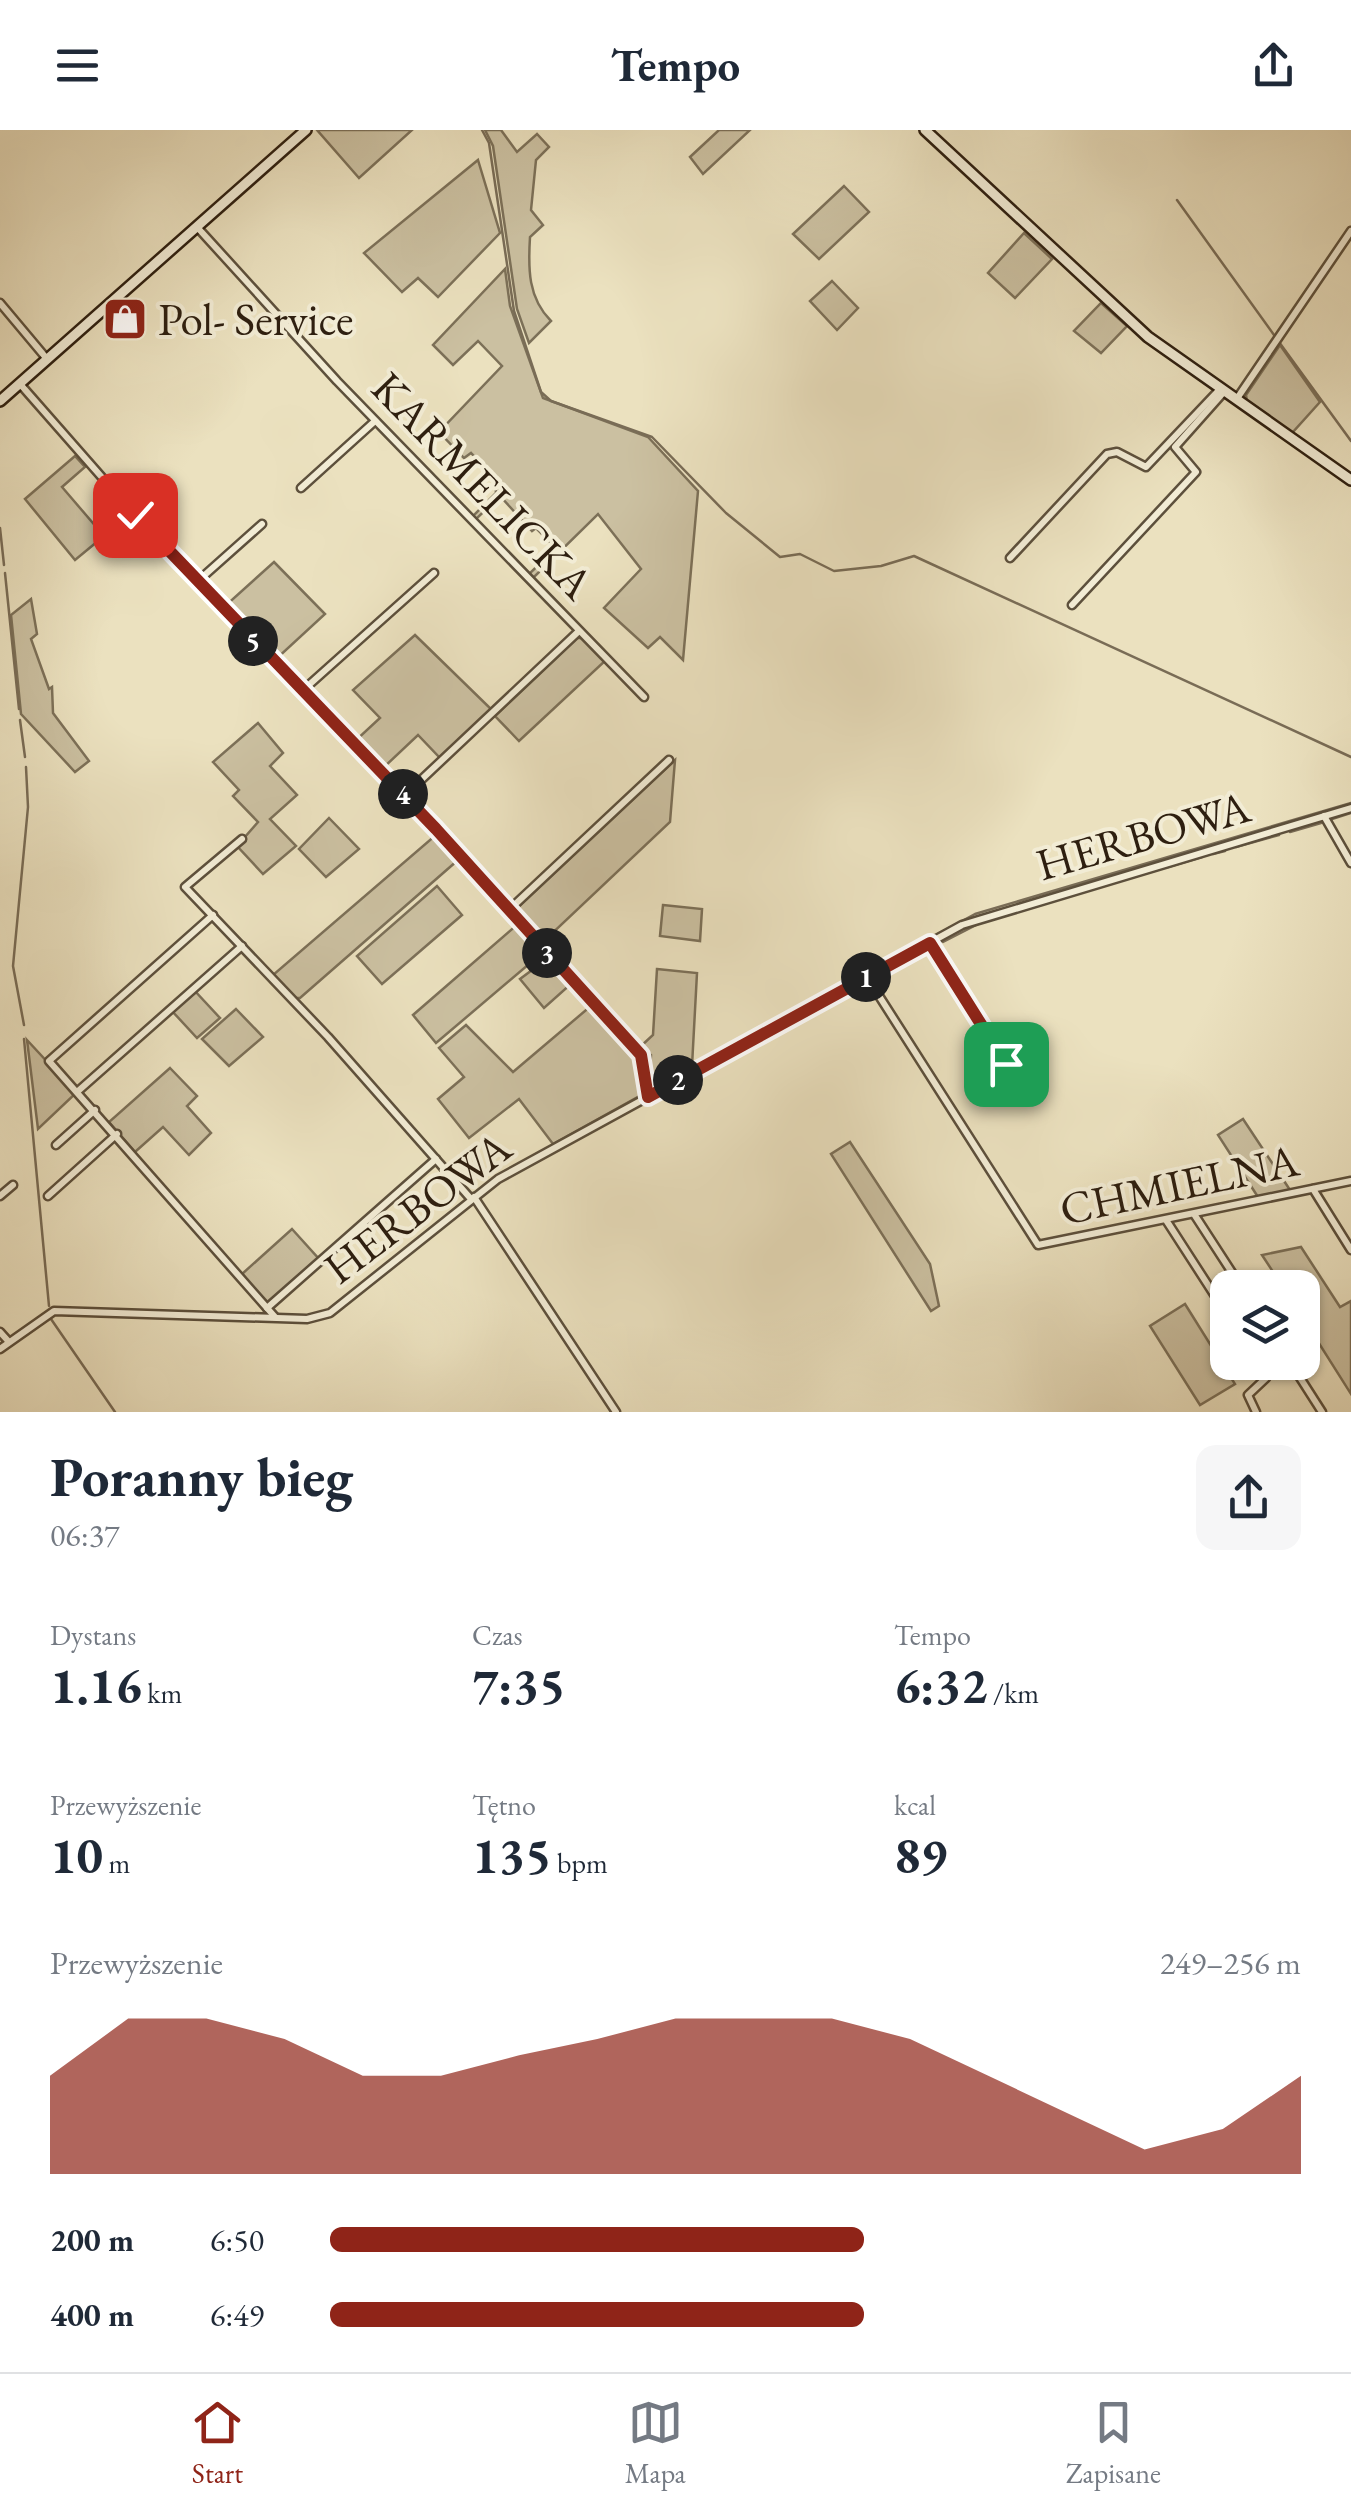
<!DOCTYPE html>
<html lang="pl">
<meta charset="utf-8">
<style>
:root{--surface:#fff;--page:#f6f6f7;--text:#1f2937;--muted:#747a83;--line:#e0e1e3;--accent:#8f2418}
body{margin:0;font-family:"EB Garamond",serif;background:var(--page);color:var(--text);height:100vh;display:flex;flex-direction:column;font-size:38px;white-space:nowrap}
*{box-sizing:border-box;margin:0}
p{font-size:32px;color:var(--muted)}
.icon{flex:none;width:55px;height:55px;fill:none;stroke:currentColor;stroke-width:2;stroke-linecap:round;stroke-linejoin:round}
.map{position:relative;height:1282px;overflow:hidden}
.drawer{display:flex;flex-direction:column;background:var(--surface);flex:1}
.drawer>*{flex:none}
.tools{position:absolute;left:1210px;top:1140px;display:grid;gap:20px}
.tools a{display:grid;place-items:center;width:110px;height:110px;border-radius:20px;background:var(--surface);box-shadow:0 2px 8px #0004;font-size:50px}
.pin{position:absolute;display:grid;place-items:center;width:85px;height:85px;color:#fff;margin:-42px;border-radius:20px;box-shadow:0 5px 15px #0006}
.km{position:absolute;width:50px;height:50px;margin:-25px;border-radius:50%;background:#222;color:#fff;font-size:28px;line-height:50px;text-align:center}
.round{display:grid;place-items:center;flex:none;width:105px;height:105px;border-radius:20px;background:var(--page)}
.head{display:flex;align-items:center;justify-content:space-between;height:170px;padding:0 50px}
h1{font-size:55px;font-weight:700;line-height:75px}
.stats{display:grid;grid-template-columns:repeat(3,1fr);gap:15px;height:170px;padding:10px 50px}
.stats div{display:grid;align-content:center}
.stats b{font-size:50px;font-weight:700}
.stats small{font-size:28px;font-weight:400}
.stats p{font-size:28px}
.chart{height:280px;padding:20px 50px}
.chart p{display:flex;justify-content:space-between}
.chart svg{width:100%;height:180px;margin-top:10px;fill:var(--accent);opacity:.7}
ul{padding:0 50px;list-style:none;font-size:32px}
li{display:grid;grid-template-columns:160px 120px 1fr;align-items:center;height:75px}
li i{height:25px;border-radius:12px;background:var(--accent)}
header{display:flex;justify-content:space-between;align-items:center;height:130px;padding:0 50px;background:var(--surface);font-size:45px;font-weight:700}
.tabs{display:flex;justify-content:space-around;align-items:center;height:140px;border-top:2px solid var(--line);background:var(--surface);font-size:28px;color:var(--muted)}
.tabs a{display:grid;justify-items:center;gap:5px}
.tabs .on{color:var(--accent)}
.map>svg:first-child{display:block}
.green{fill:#cbc0a1;stroke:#7c7058;stroke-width:2.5}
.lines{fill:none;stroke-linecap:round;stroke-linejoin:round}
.stream{stroke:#796c56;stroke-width:2.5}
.street-casing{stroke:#5d503c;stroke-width:11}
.secondary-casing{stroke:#2e1f10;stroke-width:14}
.street{stroke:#f2ecd5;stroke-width:6}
.secondary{stroke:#f2ecd5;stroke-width:9}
.route-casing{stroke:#fff;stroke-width:20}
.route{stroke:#8f2418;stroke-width:12}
.labels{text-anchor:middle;stroke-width:8;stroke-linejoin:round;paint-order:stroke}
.poi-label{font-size:45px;fill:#2e1f10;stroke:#f2ecd5;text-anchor:start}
.street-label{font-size:45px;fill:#2e1f10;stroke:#f2ecd5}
</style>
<header><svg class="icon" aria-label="menu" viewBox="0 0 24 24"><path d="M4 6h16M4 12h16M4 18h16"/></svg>Tempo<svg class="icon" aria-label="share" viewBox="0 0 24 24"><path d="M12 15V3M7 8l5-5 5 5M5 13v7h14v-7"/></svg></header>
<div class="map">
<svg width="1351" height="1282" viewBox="0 0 1351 1282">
<rect width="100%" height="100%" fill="#ebe1bf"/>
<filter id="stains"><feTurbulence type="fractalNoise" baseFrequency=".002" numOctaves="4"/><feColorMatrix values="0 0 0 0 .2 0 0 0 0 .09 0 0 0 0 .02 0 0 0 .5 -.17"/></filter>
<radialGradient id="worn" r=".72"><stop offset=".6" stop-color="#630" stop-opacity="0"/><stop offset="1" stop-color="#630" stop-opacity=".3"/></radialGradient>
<!-- green -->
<g class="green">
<polygon points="317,0 412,0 359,48"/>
<path d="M485 0H501L517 22 537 4 549 17 536 30 531 80 543 95 530 107C528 139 528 168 551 191L529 213 517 179 493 16Z"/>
<polygon points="719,0 750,0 703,44 690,27"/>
<polygon points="478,30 500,103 438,167 418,148 402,162 364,123"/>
<polygon points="844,56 869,82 819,129 793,104"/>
<polygon points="1024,103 1052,129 1015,168 988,143"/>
<polygon points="505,139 510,176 543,268 648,307 698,361 683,530 660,507 648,518 604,478 641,439 598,384 532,449 528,445 556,418 536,398 532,401 500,366 475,390 472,387 496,363 495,349 471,323 464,328 439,302 502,236 478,211 453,235 433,215"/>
<polygon points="832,151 858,178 837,200 810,171"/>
<polygon points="1101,173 1127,196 1101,223 1074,201"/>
<polygon points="1280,215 1320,272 1292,303 1247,272 1246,265"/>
<polygon points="75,326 85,337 62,357 104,406 75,430 25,369"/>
<polygon points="274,432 325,484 274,531 224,477"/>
<polygon points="31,469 37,504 31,509 49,559 52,557 53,583 89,631 75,642 21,584 11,485"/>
<polygon points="415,505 493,581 441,629 418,605 382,639 354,612 380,588 353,560"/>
<polygon points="577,508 585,508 606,530 519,611 495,586"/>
<polygon points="258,593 283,623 270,636 297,665 270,689 296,716 263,744 237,716 258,692 233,666 239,660 213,632"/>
<polygon points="675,630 670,692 542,813 516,779"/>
<polygon points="329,688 359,719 326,747 299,719"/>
<polygon points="437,704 458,730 300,868 295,868 273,845"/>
<polygon points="437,756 462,785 382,854 357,826"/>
<polygon points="663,775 702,779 700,811 660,806"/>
<polygon points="519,793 542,823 436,913 413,885"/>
<polygon points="547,829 572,853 544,878 520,849"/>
<polygon points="657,839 697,843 692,936 649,958 651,925 640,917 653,905"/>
<polygon points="194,860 220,888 197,908 172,881"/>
<path d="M592 875C621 907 637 920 643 964L553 1014 519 969 469 1008 438 969 464 947 439 918 466 895 513 942Z"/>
<polygon points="236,879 263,907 229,936 202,909"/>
<polygon points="27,910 76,963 38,999"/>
<polygon points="170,938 197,966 187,976 211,1003 189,1025 163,997 135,1022 109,992"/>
<polygon points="1243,989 1290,1060 1258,1067 1218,1005"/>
<polygon points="850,1012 930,1134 939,1176 931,1181 831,1024"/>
<polygon points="292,1099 319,1129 267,1174 242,1144"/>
<polygon points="1301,1117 1340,1177 1351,1171 1351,1264 1303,1188 1302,1158 1283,1157 1262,1125"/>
<polygon points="1185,1174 1235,1254 1200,1275 1150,1196"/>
</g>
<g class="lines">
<!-- stream -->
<g class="stream">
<polyline points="482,0 489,13 514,181 541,262 551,271 652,307 726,383 780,427 800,424 834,441 881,436 914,426 1351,627"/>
<polyline points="1177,70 1274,205"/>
<polyline points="1279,212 1351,311"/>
<polyline points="0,398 4,435"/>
<polyline points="5,443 19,579"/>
<polyline points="20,590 25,627"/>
<polyline points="1332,689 1351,683"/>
<polyline points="1290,702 1321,693"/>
<polyline points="1236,717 1279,705"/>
<polyline points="1213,724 1225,721"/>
<polyline points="1168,737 1202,727"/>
<polyline points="1130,748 1157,740"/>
<polyline points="943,812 982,792"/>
<polyline points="875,848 931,818"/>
<polyline points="842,866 865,854"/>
<polyline points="24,895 13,836 28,677 26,637"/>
<polyline points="782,900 832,872"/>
<polyline points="24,909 49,1176"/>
<polyline points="765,909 771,905"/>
<polyline points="669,949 975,784 1351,673"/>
<polyline points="676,957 755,914"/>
<polyline points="51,1189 115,1282"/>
</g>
<defs>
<g id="street">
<polyline points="197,97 337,251 644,567"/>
<polyline points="0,173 47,229"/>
<polyline points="20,254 135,385 436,699 641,925 648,967"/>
<polyline points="1236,270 1351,101"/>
<polyline points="301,358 375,291"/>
<polyline points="1010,428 1107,324 1117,322 1146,337 1219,260"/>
<polyline points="198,451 262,394"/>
<polyline points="1072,475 1196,342 1175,317 1223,263"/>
<polyline points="301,562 434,443"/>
<polyline points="404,666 579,501"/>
<polyline points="1324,686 1351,733"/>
<polyline points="242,709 185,757 328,907 471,1069"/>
<polyline points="509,780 669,630"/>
<polyline points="213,785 49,931 275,1187"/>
<polyline points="929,813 1006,934"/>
<polyline points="867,847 1038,1115 1351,1051"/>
<polyline points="77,962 242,816"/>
<polyline points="56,1015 95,980"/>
<polyline points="1313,1059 1351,1120"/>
<polyline points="0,1066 13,1055"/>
<polyline points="48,1066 117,1004"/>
<polyline points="474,1067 616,1282"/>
<polyline points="1194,1084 1242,1158"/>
<polyline points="1166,1090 1228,1186"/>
<polyline points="267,1178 436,1029"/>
<polyline points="0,1202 9,1212"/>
<polyline points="0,1219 54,1181 307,1189 330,1183 498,1049 962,795 1351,678"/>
<polyline points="1290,1232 1322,1282"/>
<polyline points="1256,1282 1248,1265 1266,1248 1257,1232"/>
</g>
<g id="secondary">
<polyline points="925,0 1148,207 1351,350"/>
<polyline points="0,271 306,0"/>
</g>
</defs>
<!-- street casing -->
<use href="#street" class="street-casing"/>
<!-- secondary casing -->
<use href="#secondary" class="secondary-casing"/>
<!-- street -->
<use href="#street" class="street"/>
<!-- secondary -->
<use href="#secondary" class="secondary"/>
</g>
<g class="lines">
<defs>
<polyline id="route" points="135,385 436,699 641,925 648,967 930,813 1006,934"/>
</defs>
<!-- route casing -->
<use href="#route" class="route-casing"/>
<!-- route -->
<use href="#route" class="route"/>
</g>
<!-- icons -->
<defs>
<symbol id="shop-square" viewBox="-11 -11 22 22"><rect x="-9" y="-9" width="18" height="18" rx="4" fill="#8f2418" stroke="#f2ecd5"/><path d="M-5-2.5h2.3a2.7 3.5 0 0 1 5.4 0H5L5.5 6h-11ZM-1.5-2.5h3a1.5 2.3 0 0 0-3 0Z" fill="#fff"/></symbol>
</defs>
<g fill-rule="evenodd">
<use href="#shop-square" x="100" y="164" width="50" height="50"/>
</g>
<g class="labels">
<!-- poi labels -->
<g class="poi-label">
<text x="158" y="205">Pol- Service</text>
</g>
<!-- street labels -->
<g class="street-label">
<text transform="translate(483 355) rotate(46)" y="16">KARMELICKA</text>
<text transform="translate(1143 705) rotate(-16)" y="16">HERBOWA</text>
<text transform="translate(1179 1054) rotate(-12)" y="16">CHMIELNA</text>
<text transform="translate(417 1077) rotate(-37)" y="16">HERBOWA</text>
</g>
</g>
<rect width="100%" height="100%" filter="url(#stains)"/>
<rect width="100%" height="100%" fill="url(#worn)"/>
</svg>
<div class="tools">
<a><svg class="icon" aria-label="layers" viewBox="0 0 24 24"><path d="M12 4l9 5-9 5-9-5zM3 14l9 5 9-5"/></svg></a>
</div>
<div class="pin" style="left:1006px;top:934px;background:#1e9e55"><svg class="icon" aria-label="arrive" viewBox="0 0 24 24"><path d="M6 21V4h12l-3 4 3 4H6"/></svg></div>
<div class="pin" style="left:135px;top:385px;background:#d93025"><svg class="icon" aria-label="check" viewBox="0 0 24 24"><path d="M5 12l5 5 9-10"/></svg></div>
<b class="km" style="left:866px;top:847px">1</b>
<b class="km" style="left:678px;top:950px">2</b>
<b class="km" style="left:547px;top:823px">3</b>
<b class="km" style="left:403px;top:664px">4</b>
<b class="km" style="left:253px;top:511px">5</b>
</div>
<section class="drawer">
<div class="head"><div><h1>Poranny bieg</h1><p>06:37</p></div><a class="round"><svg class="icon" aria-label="share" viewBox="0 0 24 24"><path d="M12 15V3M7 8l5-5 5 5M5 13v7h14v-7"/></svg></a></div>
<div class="stats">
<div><p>Dystans</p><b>1.16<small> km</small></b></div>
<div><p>Czas</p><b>7:35</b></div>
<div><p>Tempo</p><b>6:32<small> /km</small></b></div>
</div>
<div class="stats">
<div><p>Przewyższenie</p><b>10<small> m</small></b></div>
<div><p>Tętno</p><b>135<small> bpm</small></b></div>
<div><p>kcal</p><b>89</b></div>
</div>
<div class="chart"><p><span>Przewyższenie</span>249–256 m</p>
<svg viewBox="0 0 160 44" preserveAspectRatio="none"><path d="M0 44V20L10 6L20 6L30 11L40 20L50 20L60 15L70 11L80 6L90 6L100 6L110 11L120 20L130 29L140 38L150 33L160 20V44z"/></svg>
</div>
<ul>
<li><b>200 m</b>6:50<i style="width:55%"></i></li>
<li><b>400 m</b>6:49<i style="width:55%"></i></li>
</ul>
</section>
<nav class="tabs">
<a class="on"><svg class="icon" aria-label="home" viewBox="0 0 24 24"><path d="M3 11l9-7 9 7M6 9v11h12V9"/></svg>Start</a>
<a><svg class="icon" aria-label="map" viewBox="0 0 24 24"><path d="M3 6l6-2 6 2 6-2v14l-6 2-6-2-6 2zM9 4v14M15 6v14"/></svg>Mapa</a>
<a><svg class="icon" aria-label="saved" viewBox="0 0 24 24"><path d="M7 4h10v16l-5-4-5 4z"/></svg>Zapisane</a>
</nav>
